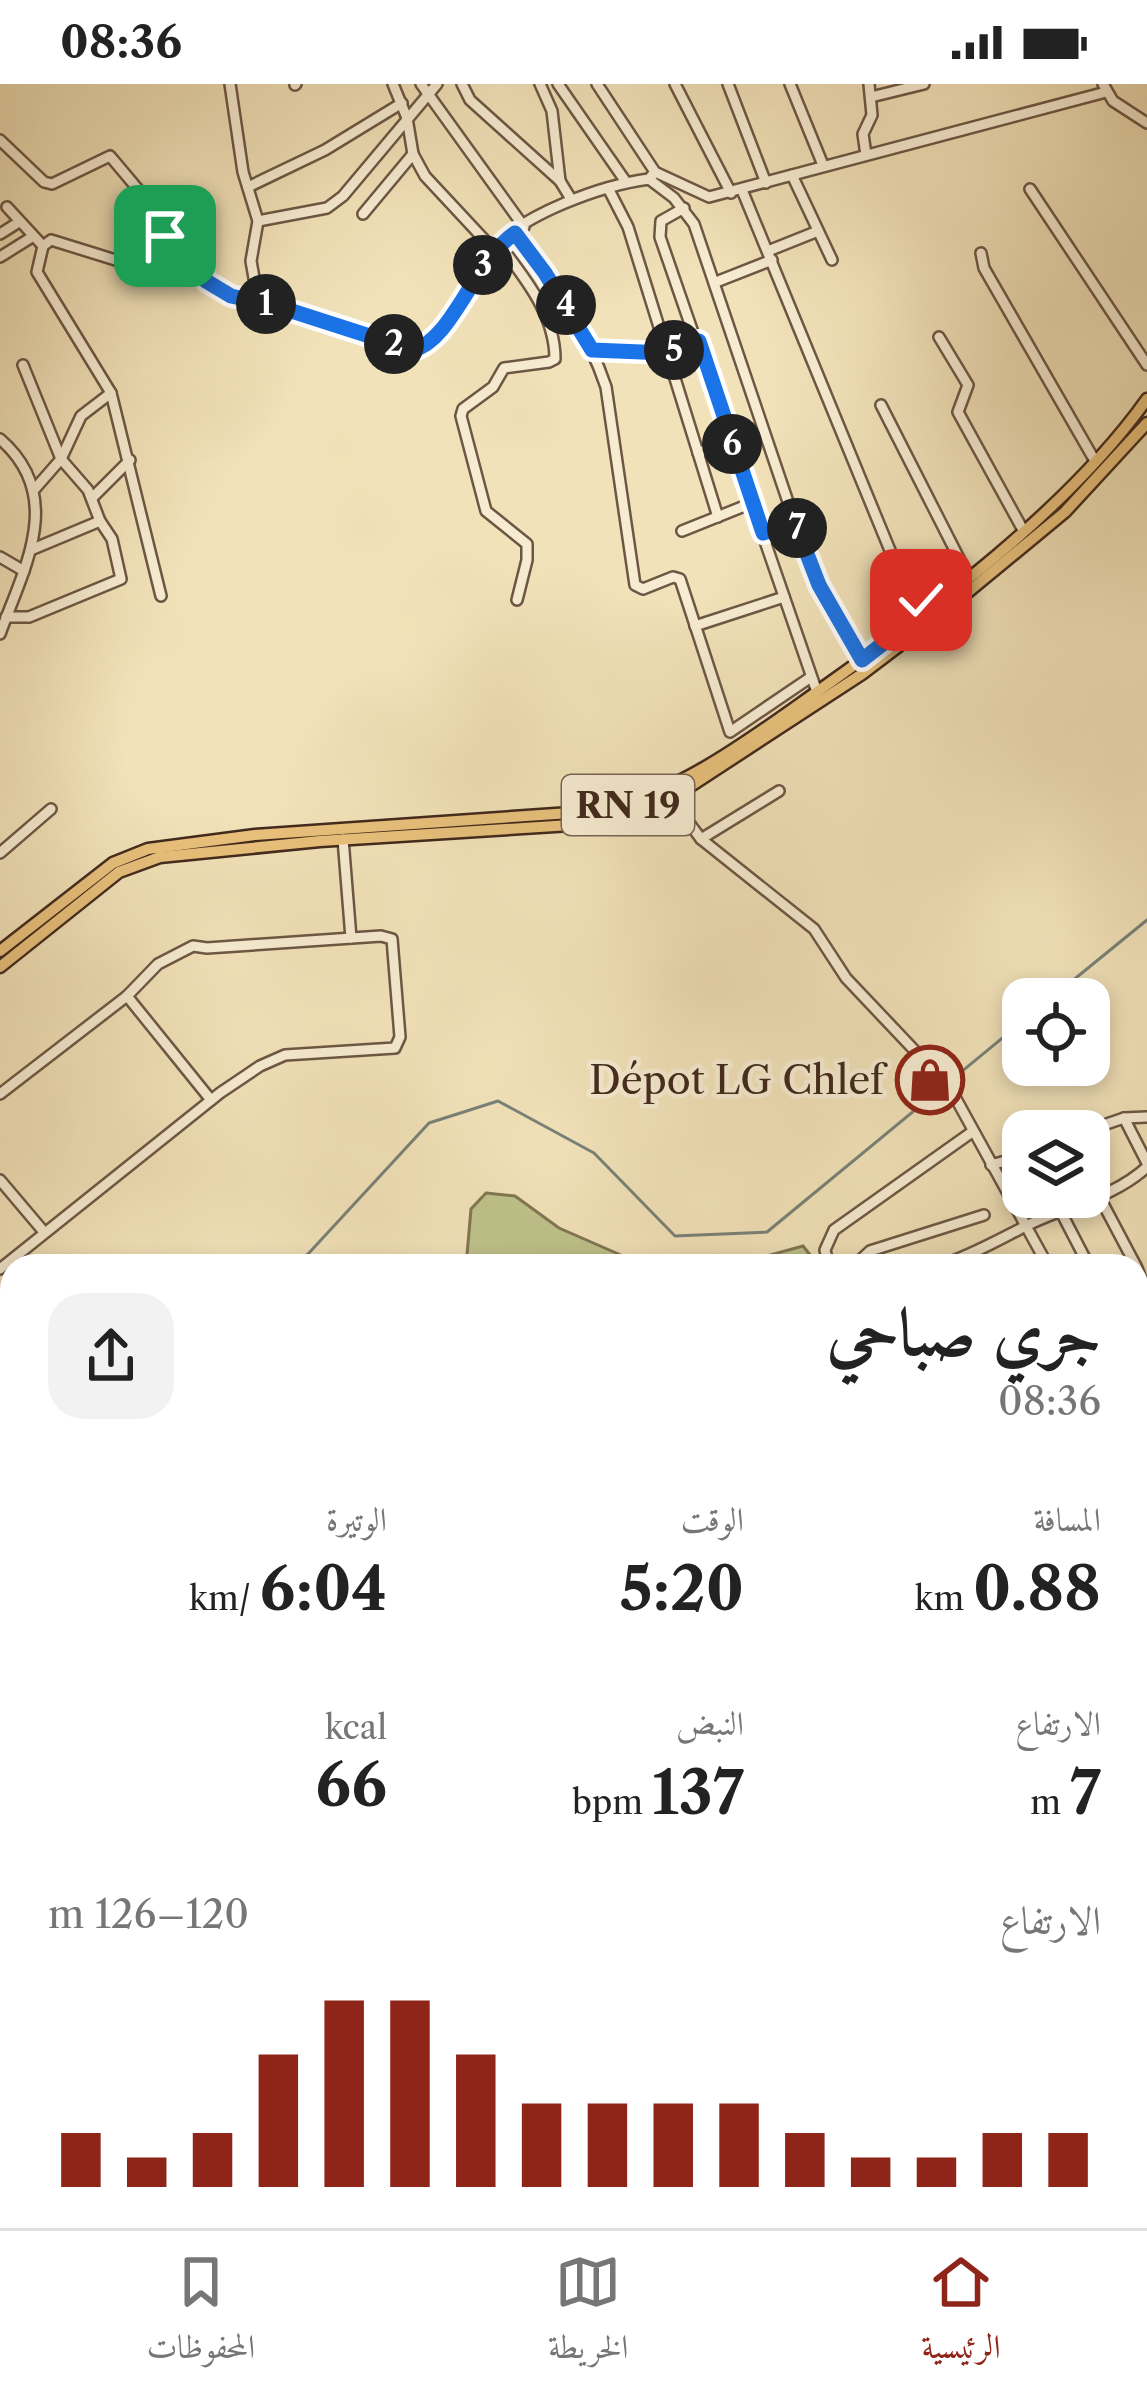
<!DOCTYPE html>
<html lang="ar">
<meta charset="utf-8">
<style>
:root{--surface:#fff;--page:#f2f2f2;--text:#222;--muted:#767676;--line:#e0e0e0;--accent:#8f2418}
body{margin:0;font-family:"Libre Caslon Text",Amiri,serif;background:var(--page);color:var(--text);direction:rtl;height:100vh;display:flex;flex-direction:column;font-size:45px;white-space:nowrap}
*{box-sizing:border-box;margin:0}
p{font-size:39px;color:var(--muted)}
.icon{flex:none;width:66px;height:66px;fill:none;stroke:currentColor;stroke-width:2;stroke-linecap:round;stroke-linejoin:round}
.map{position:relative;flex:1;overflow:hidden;direction:ltr}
.details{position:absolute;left:0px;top:1170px;width:1149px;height:975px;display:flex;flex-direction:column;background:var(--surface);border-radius:36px 36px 0 0;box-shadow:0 6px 18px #0003;direction:rtl}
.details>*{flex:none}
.buttons{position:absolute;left:1002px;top:894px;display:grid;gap:24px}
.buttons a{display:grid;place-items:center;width:108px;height:108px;border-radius:24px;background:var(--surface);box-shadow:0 6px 18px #0003;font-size:60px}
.pin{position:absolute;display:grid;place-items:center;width:102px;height:102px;color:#fff;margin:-51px;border-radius:24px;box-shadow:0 6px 18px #0006}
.km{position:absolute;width:60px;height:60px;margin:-30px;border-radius:50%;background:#222;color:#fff;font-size:33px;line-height:60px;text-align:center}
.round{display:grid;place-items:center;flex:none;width:126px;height:126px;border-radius:36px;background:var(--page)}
.summary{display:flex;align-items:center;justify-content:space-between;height:204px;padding:0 48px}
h1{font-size:66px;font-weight:700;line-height:90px}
.figures{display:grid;grid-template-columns:repeat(3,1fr);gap:18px;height:204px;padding:12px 48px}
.figures div{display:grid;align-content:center}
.figures b{font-size:60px;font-weight:700}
.figures small{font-size:33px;font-weight:400}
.figures p{font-size:33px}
.chart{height:336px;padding:24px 48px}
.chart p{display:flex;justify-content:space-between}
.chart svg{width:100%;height:216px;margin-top:12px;stroke:var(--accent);stroke-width:6}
.status{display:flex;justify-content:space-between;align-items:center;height:84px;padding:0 60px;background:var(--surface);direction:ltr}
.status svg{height:33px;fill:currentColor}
.tabs{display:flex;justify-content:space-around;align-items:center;height:168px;border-top:3px solid var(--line);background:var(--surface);font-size:33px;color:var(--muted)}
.tabs a{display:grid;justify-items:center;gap:6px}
.tabs .active{color:var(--accent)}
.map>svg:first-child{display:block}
.green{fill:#bfc28b;stroke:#807654;stroke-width:3}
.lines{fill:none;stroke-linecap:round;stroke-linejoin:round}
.stream{stroke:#788278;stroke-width:3}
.minor-casing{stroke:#6d5744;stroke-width:14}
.major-casing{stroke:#41291d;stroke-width:15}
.minor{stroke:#f7ecd2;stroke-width:9}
.major{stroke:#e9c17c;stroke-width:10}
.route-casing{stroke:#fff;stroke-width:24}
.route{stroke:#1a73e8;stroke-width:15}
.labels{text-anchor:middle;stroke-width:9;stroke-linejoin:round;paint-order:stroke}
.shield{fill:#f7ecd2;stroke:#786453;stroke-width:3}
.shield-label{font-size:36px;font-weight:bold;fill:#41291d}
.poi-label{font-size:39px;fill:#41291d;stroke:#f7ecd2;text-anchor:end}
</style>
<div class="status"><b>08:36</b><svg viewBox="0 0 49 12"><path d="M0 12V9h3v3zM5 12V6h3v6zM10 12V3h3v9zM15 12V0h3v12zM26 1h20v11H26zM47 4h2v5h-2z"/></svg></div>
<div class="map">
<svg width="1147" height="2144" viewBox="0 0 1147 2144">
<rect width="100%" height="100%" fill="#f2e2b9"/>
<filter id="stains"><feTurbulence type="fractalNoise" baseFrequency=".00167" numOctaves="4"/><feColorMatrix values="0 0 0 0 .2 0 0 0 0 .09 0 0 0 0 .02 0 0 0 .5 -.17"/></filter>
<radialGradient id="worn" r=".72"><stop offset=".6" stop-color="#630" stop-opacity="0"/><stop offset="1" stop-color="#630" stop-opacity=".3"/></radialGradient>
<!-- green -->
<g class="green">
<polygon points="486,1109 515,1112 559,1144 646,1182 466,1182 471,1125"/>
<polygon points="803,1162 819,1182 754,1182 759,1174"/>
</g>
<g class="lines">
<!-- stream -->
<g class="stream">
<polyline points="1050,915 1147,836"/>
<polyline points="140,1182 148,1177 165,1182"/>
<polyline points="283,1182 308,1170 429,1039 498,1017 594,1069 675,1152 767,1148 1023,937"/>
<polyline points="0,1327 12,1317"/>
</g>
<defs>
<g id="minor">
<path d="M230 0 243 88 258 137 251 177 254 194 273 221 413 266C453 257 468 197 491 167 521 130 603 101 649 95L655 88"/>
<polyline points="393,0 407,34 413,70 425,92 493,165"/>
<polyline points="421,0 524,143"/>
<polyline points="462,0 470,16 560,97 571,115"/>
<polyline points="540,0 552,27 560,97"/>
<polyline points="558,0 626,98"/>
<polyline points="597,0 655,88 709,113 1106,8"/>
<polyline points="675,0 731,109"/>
<polyline points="728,0 766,99"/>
<polyline points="790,0 823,81"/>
<polyline points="1103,0 1113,17 1147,39"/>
<polyline points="295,1 296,0"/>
<polyline points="871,13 924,0"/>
<polyline points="0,56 44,98 52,100 110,72 173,147"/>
<polyline points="866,71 863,50 872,31 869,0"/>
<polyline points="792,91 832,176"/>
<polyline points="649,95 674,114 694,140 807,474 831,526 862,576"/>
<polyline points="248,103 325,66 402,19"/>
<polyline points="608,104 628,143 718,433"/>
<polyline points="1030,105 1147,281"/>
<polyline points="742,106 896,481 913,508 930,523"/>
<polyline points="7,123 43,162 37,188 111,309 161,512"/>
<polyline points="684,124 661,137 660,153 817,608"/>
<polyline points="363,130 413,70"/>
<polyline points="258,137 327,124 343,112 437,0"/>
<path d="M515 149C552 196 587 246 606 303L635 501 643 505 673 493 680 495 730 648 811 593"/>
<polyline points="0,150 19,138"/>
<path d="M499 160C524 193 555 230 555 275L549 278 504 284 493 303 463 325 461 332 486 427 527 460V476L517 516"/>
<path d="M43 162 51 156 122 178 173 147C205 200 210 207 273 221"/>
<polyline points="768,167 818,147"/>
<polyline points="981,169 984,184 1095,377"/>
<polyline points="0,173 32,153"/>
<polyline points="716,198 772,176"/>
<polyline points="939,253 968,301 958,328 1023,446"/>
<polyline points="592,266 666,269 699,257"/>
<polyline points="23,281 61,375 88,406 100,437 33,465"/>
<polyline points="881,321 968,492"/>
<path d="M0 355C66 412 24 484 0 550"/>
<polyline points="698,369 731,356"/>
<polyline points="33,407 61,375 81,332 111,309"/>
<polyline points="92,414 130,376"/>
<polyline points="682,447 752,419"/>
<polyline points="763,449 795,438"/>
<polyline points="0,473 24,487"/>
<polyline points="6,533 29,533 121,495 112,455 100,437"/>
<polyline points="695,542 784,513"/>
<polyline points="672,716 701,755 814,845 846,894 933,986 955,1013 1048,1182"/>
<polyline points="343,755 351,854"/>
<polyline points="701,755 779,707"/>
<polyline points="0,769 51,725"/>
<polyline points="127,912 211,1016"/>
<polyline points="0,1010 127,912 158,880 193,862 207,864 381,852 392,855 400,953 395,964 285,971 260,982 220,1009 0,1185"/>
<polyline points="1124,1034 1147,1079"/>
<polyline points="1086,1047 1124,1034 1147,1033"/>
<polyline points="991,1081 1023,1072"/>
<polyline points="0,1096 44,1148"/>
<polyline points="1100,1114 1136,1182"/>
<polyline points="1062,1130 1089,1182"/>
<polyline points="829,1182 825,1166 834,1146 972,1048"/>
<polyline points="854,1182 870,1167 984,1131"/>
<path d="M939 1182C970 1172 998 1156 1026 1142 1067 1121 1112 1115 1147 1083"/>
<polyline points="1137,1184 1145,1206 1137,1215"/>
<polyline points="1137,1260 1147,1265"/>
<polyline points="0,1431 12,1424"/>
<polyline points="1137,2077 1147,2054"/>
<polyline points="307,2144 311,2133"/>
<polyline points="1107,2144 1112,2133"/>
<polyline points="1138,2144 1147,2124"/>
</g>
<g id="major">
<path d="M0 867 113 779 148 765 255 751 599 727C682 708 753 653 821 605 932 526 1068 426 1147 315"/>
<polyline points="0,883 119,788 160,773 320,757 602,739 657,724 862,590 945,527 1065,428 1147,339"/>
</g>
</defs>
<!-- minor casing -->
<use href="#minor" class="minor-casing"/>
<!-- major casing -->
<use href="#major" class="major-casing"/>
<!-- minor -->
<use href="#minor" class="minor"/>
<!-- major -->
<use href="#major" class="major"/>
</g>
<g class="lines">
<defs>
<path id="route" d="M165 152 173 147 206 197 231 212 273 221 413 266C452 257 474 177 515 149L545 189 592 266 666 269 699 257 763 449 795 439 819 501 862 576 930 523 921 516"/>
</defs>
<!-- route casing -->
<use href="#route" class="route-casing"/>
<!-- route -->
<use href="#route" class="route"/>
</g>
<!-- icons -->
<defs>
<symbol id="shop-ring" viewBox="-11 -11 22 22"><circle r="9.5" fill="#f7ecd2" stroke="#8f2418" stroke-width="1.5"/><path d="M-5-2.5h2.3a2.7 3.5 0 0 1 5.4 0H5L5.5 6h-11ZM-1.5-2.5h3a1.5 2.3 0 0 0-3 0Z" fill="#8f2418"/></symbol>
</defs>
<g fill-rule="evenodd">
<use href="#shop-ring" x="892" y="958" width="76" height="76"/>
</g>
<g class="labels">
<!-- shield labels -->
<rect class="shield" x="562" y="691" width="132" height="60" rx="9"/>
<g class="shield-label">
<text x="628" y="734">RN 19</text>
</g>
<!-- poi labels -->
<g class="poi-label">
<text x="884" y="1010">Dépot LG Chlef</text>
</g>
</g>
<rect width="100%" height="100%" filter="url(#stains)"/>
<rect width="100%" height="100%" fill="url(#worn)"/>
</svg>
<div class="buttons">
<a><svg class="icon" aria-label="locate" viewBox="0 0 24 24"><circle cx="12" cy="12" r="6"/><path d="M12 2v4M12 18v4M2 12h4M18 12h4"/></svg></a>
<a><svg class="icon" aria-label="layers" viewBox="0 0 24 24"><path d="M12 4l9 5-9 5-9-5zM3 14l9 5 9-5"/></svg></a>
</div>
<div class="pin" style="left:165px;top:152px;background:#1e9e55"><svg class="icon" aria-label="arrive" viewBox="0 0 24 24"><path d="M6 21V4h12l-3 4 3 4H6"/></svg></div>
<div class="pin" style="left:921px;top:516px;background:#d93025"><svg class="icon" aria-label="check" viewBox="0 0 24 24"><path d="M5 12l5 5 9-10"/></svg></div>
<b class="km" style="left:266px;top:220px">1</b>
<b class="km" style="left:394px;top:260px">2</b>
<b class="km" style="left:483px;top:181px">3</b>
<b class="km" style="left:566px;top:221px">4</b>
<b class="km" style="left:674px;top:266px">5</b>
<b class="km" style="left:732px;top:360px">6</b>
<b class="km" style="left:797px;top:444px">7</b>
<section class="details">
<div class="summary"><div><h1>جري صباحي</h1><p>08:36</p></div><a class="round"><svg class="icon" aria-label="share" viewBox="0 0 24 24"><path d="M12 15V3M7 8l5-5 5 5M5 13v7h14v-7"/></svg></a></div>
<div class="figures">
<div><p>المسافة</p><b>0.88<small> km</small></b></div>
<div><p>الوقت</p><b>5:20</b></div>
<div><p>الوتيرة</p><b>6:04<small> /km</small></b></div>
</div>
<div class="figures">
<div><p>الارتفاع</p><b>7<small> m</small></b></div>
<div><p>النبض</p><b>137<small> bpm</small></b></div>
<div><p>kcal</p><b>66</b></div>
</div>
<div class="chart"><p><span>الارتفاع</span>120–126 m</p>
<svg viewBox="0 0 160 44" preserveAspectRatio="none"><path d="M5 44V33M15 44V38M25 44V33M35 44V17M45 44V6M55 44V6M65 44V17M75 44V27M85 44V27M95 44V27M105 44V27M115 44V33M125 44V38M135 44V38M145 44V33M155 44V33"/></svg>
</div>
</section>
</div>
<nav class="tabs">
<a class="active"><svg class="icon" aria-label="home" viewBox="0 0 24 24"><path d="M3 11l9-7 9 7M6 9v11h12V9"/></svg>الرئيسية</a>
<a><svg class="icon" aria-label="map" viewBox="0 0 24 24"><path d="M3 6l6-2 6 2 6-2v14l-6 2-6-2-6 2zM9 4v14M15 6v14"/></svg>الخريطة</a>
<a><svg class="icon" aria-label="saved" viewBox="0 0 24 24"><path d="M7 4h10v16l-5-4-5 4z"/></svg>المحفوظات</a>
</nav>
